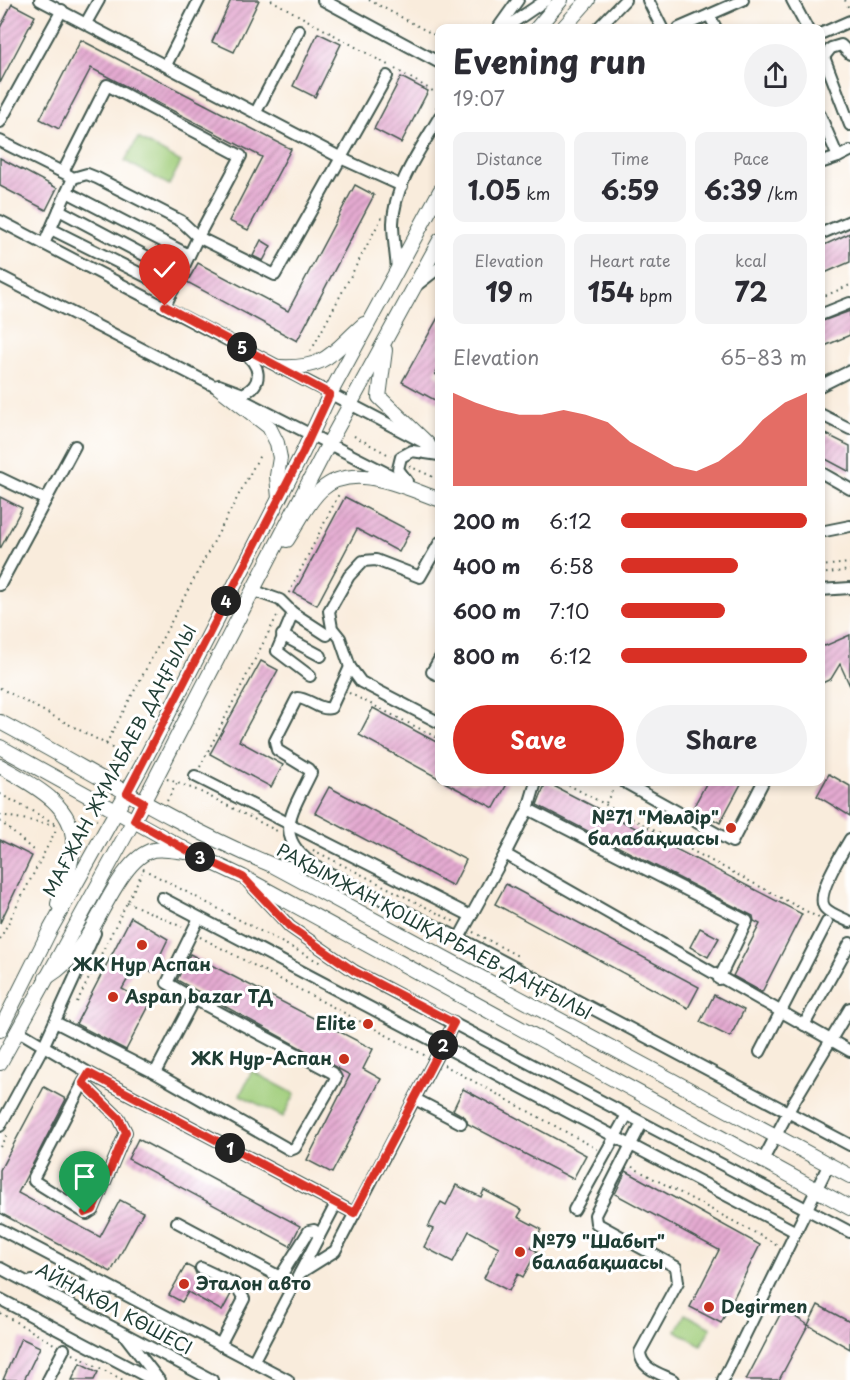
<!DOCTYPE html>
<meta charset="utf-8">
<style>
:root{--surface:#fff;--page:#f2f2f3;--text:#2b2b33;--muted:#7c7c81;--accent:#d93025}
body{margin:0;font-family:"Playpen Sans",sans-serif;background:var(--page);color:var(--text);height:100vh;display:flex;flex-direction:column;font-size:22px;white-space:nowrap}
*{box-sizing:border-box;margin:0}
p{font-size:20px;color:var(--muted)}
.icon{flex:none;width:33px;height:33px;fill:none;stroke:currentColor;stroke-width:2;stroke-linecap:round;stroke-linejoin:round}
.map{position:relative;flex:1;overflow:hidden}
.sheet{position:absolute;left:435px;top:24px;width:390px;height:762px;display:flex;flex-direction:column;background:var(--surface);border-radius:12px;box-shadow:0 3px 9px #0003}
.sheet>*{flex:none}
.pin{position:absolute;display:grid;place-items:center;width:51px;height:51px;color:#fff;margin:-62px -26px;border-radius:50% 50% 50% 0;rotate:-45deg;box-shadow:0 0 6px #0007}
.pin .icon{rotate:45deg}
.km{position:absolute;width:30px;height:30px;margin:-15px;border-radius:50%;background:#222;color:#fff;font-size:16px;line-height:30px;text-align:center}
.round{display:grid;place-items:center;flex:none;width:63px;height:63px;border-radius:32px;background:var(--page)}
.headline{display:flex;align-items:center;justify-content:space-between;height:102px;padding:0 18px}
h1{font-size:33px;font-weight:700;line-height:45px}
.figures{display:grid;grid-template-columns:repeat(3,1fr);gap:9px;height:102px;padding:6px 18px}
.figures div{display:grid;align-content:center;border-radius:12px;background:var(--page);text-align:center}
.figures b{font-size:26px;font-weight:700}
.figures small{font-size:16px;font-weight:400}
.figures p{font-size:16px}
.chart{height:168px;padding:12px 18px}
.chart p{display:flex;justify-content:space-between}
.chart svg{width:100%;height:108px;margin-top:6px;fill:var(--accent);opacity:.7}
.cta{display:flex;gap:12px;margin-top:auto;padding:12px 18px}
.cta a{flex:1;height:69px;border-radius:36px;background:var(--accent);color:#fff;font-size:24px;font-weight:700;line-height:69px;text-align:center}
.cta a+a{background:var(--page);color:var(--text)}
ul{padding:0 18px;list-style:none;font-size:20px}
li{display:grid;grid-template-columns:96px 72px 1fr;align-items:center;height:45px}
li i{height:15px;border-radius:8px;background:var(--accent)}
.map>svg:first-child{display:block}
.green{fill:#a1ce7c;stroke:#608658;stroke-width:1.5}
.building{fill:url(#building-hatch)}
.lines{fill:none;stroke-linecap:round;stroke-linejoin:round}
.minor-casing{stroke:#40574d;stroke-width:14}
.major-casing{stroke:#40574d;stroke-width:16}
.path{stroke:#40574d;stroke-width:2;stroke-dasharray:1.5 4.5;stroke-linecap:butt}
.minor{stroke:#fff;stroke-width:10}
.major{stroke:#fff;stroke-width:14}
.route-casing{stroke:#fff;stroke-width:12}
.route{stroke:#d93025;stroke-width:8}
.poi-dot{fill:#c8321e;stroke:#fff;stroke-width:2}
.labels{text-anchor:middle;stroke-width:6;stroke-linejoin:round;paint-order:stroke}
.street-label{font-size:18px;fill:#1f3d34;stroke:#fff}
.poi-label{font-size:18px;font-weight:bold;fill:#1f3d34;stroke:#fff;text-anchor:start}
</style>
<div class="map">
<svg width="850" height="1380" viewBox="0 0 850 1380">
<defs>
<pattern id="building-hatch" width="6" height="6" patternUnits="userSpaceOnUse" patternTransform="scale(1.5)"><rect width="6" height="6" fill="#e5aad1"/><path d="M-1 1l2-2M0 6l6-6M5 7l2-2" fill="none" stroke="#b98caa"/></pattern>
</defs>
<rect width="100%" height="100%" fill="#fff"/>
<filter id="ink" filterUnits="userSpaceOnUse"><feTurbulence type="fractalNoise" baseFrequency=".0167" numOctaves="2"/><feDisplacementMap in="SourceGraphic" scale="12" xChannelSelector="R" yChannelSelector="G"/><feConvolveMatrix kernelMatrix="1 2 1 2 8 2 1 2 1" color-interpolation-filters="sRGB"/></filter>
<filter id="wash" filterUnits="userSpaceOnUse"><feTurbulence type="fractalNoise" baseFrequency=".008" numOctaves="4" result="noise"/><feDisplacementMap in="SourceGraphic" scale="24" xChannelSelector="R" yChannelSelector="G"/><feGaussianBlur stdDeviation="1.35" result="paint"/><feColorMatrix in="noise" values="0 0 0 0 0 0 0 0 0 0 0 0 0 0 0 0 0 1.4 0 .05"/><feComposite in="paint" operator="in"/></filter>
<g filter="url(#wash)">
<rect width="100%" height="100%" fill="#f9ecdc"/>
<!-- green -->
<g class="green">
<polygon points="138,138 181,162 169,185 125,161"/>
<polygon points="252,1071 295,1094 283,1117 240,1095"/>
<polygon points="685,1314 711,1328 701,1345 676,1331"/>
</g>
<g id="blocks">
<!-- building -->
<g class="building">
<polygon points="231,0 259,0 234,52 212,42"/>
<polygon points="12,4 35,16 0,83 0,28"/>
<polygon points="318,33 341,44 315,97 293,86"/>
<polygon points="81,40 291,149 248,230 229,221 262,157 91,68 59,129 40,119"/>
<polygon points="401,77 428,91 401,143 374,129"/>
<polygon points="0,158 57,188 46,210 0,186"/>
<polygon points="355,185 374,195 297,341 187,282 198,263 288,311"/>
<polygon points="850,233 850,262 820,275 820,247"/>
<polygon points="261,240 271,246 263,261 253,256"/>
<polygon points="850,311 850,335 820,348 820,322"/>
<polygon points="440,314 440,365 435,374 440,377 440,403 402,382"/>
<polygon points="820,431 850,446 850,472 820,456"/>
<polygon points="0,497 22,508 0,549"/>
<polygon points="345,497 410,531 399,552 357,529 317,605 294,593"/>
<polygon points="850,635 850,686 840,664 831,679 820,684 820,644 825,646"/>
<polygon points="261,661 278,670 239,741 283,765 271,787 210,754"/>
<polygon points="373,708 440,744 440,779 359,735"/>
<polygon points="829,774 850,786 850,816 817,796"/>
<polygon points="444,782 508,782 494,808"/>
<polygon points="546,782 802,914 762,992 733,976 760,924 754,921 753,916 537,805"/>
<polygon points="707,782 742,782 720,823 693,808"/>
<polygon points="329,787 466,860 453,886 315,813"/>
<polygon points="0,840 32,856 0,923"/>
<polygon points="506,884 699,987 688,1008 495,904"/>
<polygon points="131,917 168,939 152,972 137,963 122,989 150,1004 126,1050 76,1024"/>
<polygon points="700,928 719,938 708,957 690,947"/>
<polygon points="190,954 373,1049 363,1069 381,1079 332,1173 307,1160 350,1075 177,980"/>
<polygon points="714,995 744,1010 730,1037 700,1022"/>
<polygon points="44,1087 66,1099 18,1193 100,1237 120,1200 143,1212 111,1272 0,1213 0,1170"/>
<polygon points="463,1089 586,1155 573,1179 468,1124 465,1117 453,1110"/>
<polygon points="138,1139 300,1226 290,1246 128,1159"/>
<polygon points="626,1171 760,1245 721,1323 690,1307 719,1250 615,1194"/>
<polygon points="456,1185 481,1197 484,1190 522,1210 518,1217 541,1229 531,1248 537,1251 523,1277 518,1274 509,1291 484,1278 499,1247 469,1231 453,1262 424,1247 433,1229 428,1227 441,1202 446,1205"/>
<polygon points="186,1265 194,1269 197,1276 231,1294 222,1311 188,1292 182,1302 169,1295"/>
<polygon points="818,1305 850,1322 850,1349 808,1325"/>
<polygon points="783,1309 808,1325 779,1380 746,1380"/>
<polygon points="21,1338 40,1347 24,1380 3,1380"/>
<polygon points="80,1363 98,1372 94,1380 72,1380"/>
</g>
</g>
</g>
<g filter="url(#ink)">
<use href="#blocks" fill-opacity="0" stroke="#40574d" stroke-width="1.5"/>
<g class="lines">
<defs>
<g id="minor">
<polyline points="40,0 347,161 402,186"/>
<polyline points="323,0 440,63"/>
<polyline points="648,0 662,28"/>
<polyline points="792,0 807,28"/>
<polyline points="709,15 743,0"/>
<polyline points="86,23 99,0"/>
<polyline points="498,28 518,0"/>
<polyline points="505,28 546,0"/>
<polyline points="598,28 625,0"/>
<polyline points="679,28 709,15 716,28"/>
<polyline points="820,34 850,21"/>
<polyline points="850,54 841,45 831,48 824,57 850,125"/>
<polyline points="166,65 199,0"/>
<polyline points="256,112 299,30"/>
<polyline points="820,115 838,157 850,151"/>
<polyline points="0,122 62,10"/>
<polyline points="0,141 70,176"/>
<polyline points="820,163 838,157"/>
<polyline points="63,172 107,85 241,156 198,237 275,275 387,76"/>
<polyline points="67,192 189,255"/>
<polyline points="59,210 180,274"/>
<polyline points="0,221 440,451"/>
<polyline points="51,229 173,290"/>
<polyline points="820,234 850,221"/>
<polyline points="44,244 73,178 87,174 97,178 181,221 198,237 165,306"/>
<path d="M397 270C396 255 393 239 393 223 394 184 421 149 440 116"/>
<polyline points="0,276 222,390"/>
<polyline points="417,285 440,267"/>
<polyline points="820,315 850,303"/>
<path d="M219 385 243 394C265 383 260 365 243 352"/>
<polyline points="820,386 850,371"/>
<polyline points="239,398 404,482"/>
<polyline points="820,414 850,429"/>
<polyline points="820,472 850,489"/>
<polyline points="0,478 46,500"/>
<polyline points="407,481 398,469 401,457 412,451 439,455"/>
<polyline points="820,532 850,526"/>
<polyline points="440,542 420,577 376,560 363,561 349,576 329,611 332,628 340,638 350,667 361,682 440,723"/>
<polyline points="0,585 75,446"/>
<polyline points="252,590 280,600 293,613 327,635"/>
<polyline points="820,590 850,588"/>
<polyline points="293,613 277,651 310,676"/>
<polyline points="282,635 321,656"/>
<polyline points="440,658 432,672 440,676"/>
<polyline points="195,776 471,916"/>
<polyline points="624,782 732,842 763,782"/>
<polyline points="528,809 536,782"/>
<path d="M850 839C843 852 814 895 825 908 830 914 843 918 850 922"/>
<polyline points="505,854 528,809 747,921 719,979"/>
<polyline points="274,865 319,868 459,938 850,1145"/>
<path d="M318 868C271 837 291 815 311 773L308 769 277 750 275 741 297 698C309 698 319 711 331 708L350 667"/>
<polyline points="249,883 290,927 354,971 850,1232"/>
<polyline points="162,898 796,1232"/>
<polyline points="459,938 505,854 850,1051"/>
<polyline points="194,999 167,983 199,918"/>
<polyline points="55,1022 155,1073 290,1150 295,1148 336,1078 333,1073 194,999 155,1073"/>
<polyline points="804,1025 850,943"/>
<polyline points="17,1030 89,1073 354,1213"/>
<polyline points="760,1052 827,922"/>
<polyline points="83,1083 119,1118 126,1132 93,1210 87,1214 34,1181 34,1177 83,1083 89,1073"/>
<polyline points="415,1099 461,1123"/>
<path d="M642 1123 595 1215 596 1223 676 1267 678 1282 640 1352C641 1369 659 1373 673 1380"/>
<polyline points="0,1126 44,1045 95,933"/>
<polyline points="762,1162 793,1103 850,1008"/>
<polyline points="574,1210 627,1115"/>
<polyline points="177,1222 278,1276 282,1274 309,1231 314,1230 319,1236"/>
<polyline points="0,1229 288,1380"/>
<polyline points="0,1268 212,1380"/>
<polyline points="201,1268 235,1284 244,1299 220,1345"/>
<polyline points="300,1273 335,1251 454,1023"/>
<polyline points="32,1281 109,1289"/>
<polyline points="0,1299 153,1380"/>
<polyline points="125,1336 159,1380"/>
<polyline points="253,1362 336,1204"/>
<polyline points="48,1380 64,1349"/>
<polyline points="723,1380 828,1166"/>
</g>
<g id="major">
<polyline points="537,28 561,0"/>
<polyline points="563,28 588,0"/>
<polyline points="385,350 379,397 428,444"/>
<path d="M280 367C327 369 331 353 364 324"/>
<polyline points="218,387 269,427 277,443 280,458 277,476 279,498"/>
<path d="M287 540C297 525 307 503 321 490 353 461 403 487 438 499"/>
<path d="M0 722C90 770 177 826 272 865L850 1176"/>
<polyline points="0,747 190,852 243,877 850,1208"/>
<path d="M0 766C29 783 75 804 73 844 73 864 63 885 58 904"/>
<path d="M46 978C62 968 75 955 85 940 102 915 124 857 153 850 163 848 176 851 185 852"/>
<polyline points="0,1030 50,930 141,767 303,452 330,394 440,191"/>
<polyline points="0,1063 134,820 329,443 440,240"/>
</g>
</defs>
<!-- minor casing -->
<use href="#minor" class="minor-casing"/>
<!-- major casing -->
<use href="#major" class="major-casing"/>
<!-- path -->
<g class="path">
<polyline points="271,0 388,65"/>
<polyline points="369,0 440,38"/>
<polyline points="845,0 850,11"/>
<polyline points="395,69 440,95"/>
<polyline points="436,108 440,99"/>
<polyline points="820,298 850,285"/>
<polyline points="311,351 383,215"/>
<polyline points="354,436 391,456"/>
<polyline points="409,466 440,480"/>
<polyline points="820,566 850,563"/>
<polyline points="820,574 850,570"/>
<polyline points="289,593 339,494"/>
<polyline points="0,688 106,744 131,761"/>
<polyline points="349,693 440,739"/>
<polyline points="106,744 260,455"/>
<polyline points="200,767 278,614"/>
<polyline points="109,769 118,751"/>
<polyline points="167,779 199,791 279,832"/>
<polyline points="563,782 819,918"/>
<polyline points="0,794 56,824"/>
<polyline points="167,801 177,783"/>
<polyline points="606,803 614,787"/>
<polyline points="0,815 55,825"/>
<polyline points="79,817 84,816 97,820"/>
<polyline points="0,821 33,850"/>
<polyline points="313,850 455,922"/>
<polyline points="143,869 321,963"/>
<polyline points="127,902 182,927"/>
<polyline points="473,932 518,956"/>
<polyline points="200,937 426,1056"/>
<polyline points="0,939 58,826"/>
<polyline points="77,1002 142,873"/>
<polyline points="444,1065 597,1149"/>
<polyline points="0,1147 7,1134"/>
<polyline points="632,1167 778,1245"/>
<polyline points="0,1313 54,1344"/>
<polyline points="73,1354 123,1380"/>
</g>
<!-- minor -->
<use href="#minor" class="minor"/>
<!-- major -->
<use href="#major" class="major"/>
</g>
</g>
<g class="lines" filter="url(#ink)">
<defs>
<polyline id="route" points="85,1213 93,1210 126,1132 119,1118 83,1083 89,1073 354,1213 454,1023 354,971 290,927 243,877 190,852 134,820 143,802 127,793 303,452 330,394 165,306"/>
</defs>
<!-- route casing -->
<use href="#route" class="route-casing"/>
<!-- route -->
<use href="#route" class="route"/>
</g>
<!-- markers -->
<g class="poi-dot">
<circle cx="731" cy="828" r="6"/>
<circle cx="142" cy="945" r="6"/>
<circle cx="113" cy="997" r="6"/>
<circle cx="368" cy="1024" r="6"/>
<circle cx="344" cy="1059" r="6"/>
<circle cx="520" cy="1252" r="6"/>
<circle cx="184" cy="1284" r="6"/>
<circle cx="709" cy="1307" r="6"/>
</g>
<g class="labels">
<!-- street labels -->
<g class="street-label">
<text transform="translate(120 761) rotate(-62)" y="6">МАҒЖАН ЖҰМАБАЕВ ДАҢҒЫЛЫ</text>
<text transform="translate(434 932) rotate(28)" y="6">РАҚЫМЖАН ҚОШҚАРБАЕВ ДАҢҒЫЛЫ</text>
<text transform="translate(114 1309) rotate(28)" y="6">АЙНАКӨЛ КӨШЕСІ</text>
</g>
<!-- poi labels -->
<g class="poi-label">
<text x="719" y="824" text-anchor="end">№71 "Мөлдір"<tspan x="719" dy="21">балабақшасы</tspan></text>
<text x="142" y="971" text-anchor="middle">ЖК Нур Аспан</text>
<text x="125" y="1003">Aspan bazar ТД</text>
<text x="356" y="1030" text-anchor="end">Elite</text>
<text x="332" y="1065" text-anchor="end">ЖК Нур-Аспан</text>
<text x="532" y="1248">№79 "Шабыт"<tspan x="532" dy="21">балабақшасы</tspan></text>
<text x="196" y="1290">Эталон авто</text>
<text x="721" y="1313">Degirmen</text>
</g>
</g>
</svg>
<div class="pin" style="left:85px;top:1213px;background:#1e9e55"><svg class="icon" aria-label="arrive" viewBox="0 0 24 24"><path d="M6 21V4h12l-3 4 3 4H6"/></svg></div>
<div class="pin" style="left:165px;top:306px;background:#d93025"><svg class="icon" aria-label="check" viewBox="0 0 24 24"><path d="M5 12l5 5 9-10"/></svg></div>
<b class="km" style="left:230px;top:1148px">1</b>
<b class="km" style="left:443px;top:1045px">2</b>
<b class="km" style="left:200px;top:857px">3</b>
<b class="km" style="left:226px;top:601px">4</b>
<b class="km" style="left:242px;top:347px">5</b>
<section class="sheet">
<div class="headline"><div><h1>Evening run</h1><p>19:07</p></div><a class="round"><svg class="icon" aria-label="share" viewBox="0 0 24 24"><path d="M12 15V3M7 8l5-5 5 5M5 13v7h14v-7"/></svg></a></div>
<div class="figures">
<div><p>Distance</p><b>1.05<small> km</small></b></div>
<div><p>Time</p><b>6:59</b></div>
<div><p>Pace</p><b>6:39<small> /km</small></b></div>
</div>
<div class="figures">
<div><p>Elevation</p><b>19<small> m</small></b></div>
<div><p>Heart rate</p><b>154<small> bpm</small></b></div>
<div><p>kcal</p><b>72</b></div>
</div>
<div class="chart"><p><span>Elevation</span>65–83 m</p>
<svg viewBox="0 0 160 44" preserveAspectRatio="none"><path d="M0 44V6L10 10L20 13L30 15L40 15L50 13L60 15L70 18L80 26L90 31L100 36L110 38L120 34L130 27L140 17L150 10L160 6V44z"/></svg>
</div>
<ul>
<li><b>200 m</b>6:12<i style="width:100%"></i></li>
<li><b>400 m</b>6:58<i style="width:63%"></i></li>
<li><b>600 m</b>7:10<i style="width:56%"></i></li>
<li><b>800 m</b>6:12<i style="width:100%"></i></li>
</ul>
<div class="cta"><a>Save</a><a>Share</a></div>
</section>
</div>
